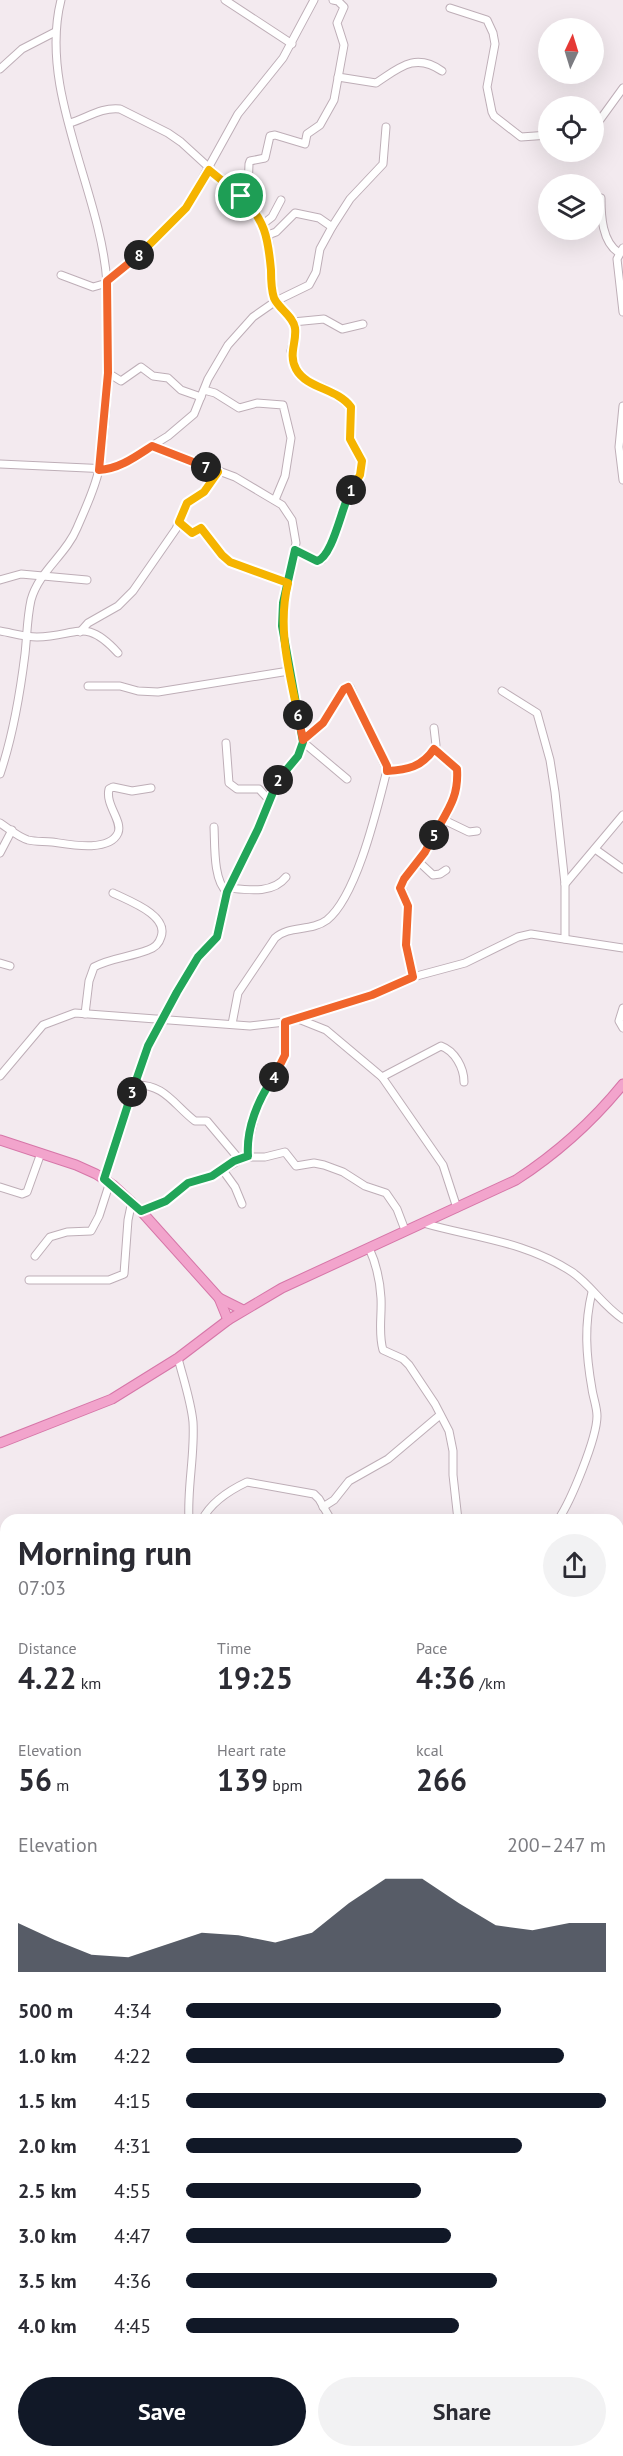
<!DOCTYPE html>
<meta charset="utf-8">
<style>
:root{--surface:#fff;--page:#f2f2f3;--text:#2b2b33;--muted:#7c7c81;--accent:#111827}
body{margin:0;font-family:"PT Sans",sans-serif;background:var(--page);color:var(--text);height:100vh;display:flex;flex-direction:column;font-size:22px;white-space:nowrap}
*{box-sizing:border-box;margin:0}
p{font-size:20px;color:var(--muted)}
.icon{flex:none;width:33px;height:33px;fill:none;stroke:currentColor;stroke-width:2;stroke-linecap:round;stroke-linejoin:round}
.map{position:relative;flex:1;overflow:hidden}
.sheet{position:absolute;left:0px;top:1514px;width:624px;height:944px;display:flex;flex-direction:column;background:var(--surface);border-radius:18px 18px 0 0;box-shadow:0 6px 24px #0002}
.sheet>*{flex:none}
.needle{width:39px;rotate:4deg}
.buttons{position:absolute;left:538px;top:18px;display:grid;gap:12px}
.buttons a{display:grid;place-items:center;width:66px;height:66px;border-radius:50%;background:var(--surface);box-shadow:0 6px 24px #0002;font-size:30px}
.pin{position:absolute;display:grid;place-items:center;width:51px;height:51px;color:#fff;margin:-26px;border:3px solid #fff;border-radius:50%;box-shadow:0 2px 6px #0007}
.km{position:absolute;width:30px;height:30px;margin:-15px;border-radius:50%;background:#222;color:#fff;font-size:16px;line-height:30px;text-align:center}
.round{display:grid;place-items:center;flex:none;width:63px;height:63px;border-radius:32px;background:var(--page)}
.headline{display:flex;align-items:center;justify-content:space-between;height:102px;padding:0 18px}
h1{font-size:33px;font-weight:700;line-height:45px}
.metrics{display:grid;grid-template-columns:repeat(3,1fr);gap:9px;height:102px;padding:6px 18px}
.metrics div{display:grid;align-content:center}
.metrics b{font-size:30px;font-weight:700}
.metrics small{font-size:16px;font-weight:400}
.metrics p{font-size:16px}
.chart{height:168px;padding:12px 18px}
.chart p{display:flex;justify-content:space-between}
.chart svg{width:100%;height:108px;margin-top:6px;fill:var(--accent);opacity:.7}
.cta{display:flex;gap:12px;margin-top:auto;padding:12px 18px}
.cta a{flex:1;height:69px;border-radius:36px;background:var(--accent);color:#fff;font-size:24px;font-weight:700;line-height:69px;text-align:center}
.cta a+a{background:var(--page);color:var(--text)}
ul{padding:0 18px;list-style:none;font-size:20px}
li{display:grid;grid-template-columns:96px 72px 1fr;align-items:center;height:45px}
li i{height:15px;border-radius:8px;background:var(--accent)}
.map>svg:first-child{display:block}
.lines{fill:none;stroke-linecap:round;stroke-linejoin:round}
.minor-casing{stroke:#beaeb7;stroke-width:9}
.major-casing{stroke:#d676a8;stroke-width:11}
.minor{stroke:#fff;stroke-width:7}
.major{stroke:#f2a4cc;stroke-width:9}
.split-1-casing{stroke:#fff;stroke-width:12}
.split-2-casing{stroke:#fff;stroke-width:12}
.split-3-casing{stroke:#fff;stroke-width:12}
.split-4-casing{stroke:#fff;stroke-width:12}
.split-5-casing{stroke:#fff;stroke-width:12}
.split-6-casing{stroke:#fff;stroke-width:12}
.split-7-casing{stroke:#fff;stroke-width:12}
.split-8-casing{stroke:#fff;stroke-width:12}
.split-9-casing{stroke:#fff;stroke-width:12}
.split-1{stroke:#f5b400;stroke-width:8}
.split-2{stroke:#22a559;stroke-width:8}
.split-3{stroke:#22a559;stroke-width:8}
.split-4{stroke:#22a559;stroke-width:8}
.split-5{stroke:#f0652b;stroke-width:8}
.split-6{stroke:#f0652b;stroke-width:8}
.split-7{stroke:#f5b400;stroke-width:8}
.split-8{stroke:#f0652b;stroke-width:8}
.split-9{stroke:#f5b400;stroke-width:8}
</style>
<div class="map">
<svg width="623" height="2456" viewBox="0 0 623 2456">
<rect width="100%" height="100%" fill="#f3eaef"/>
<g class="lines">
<defs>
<g id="minor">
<polyline points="225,0 292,44"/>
<polyline points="450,8 487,20 493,33 495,44 487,87 492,112 494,116 521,137 549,135"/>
<polyline points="0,69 22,49 55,32"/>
<path d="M338 77 376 83C399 68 415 52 442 71"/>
<path d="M70 123C87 118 101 107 120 109L168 133 181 142 250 205 268 235 274 297 293 322 296 331 291 351 295 368 308 382 325 388 352 407 350 439 362 461 361 470 345 501 328 552 322 560 317 561 295 550"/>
<polyline points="594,128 623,88"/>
<polyline points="241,196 248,189 249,164 250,161 265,158 270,136 275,135 305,144 307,134 320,125 334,100 344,45 337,23 344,7 338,1 333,0"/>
<path d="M601 198C601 216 602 242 619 253"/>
<polyline points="263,224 272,217 281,200"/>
<polyline points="268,235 276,232 295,213 319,218 332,227"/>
<polyline points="623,248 617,259 623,312"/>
<polyline points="61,275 93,287 107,283"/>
<polyline points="107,281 146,250 186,208 238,114 283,58 314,0"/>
<polyline points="293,322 324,319 342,329 363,324"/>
<polyline points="108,373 121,381 141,367 153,376 168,378 181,390 201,397"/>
<polyline points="204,390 215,393 239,408 257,403 283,405 291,438 285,476 275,500"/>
<polyline points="623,406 619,447 623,480"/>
<polyline points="0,464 109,469 121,465 168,436 194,414 208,379 228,345 253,317 276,301 309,285 316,272 320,249 332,227 350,199 383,164 386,127"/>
<polyline points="179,522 192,533 201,528 222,555 230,562 288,583"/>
<polyline points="0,580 21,574 87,580"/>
<path d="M0 631C12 633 25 637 37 637 78 636 85 617 118 653"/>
<polyline points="80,632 88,623 118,606 133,591 176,529 187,503 204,492 218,472"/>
<polyline points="88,686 120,686 138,691 158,692 289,671"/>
<polyline points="502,691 537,713 550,760 555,792 565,884 565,939"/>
<polyline points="303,742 347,779"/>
<polyline points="226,743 229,783 237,789 259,789 270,801"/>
<path d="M387 770C410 770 423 765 436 745L434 728"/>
<path d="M0 774C13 736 20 694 25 654 27 636 27 618 31 600 39 571 66 555 77 528 85 509 95 489 99 469 109 408 110 344 107 283 101 191 38 91 61 0"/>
<polyline points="444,820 469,832 477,831"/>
<path d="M0 823C9 829 18 837 28 840 36 842 44 841 52 842 67 844 109 853 118 833 123 821 105 805 109 789L113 787 132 791 151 788"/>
<path d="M214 827C215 844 213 881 227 892"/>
<polyline points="595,849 623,869"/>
<polyline points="0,853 12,830"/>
<polyline points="418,861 433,875 440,874 446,870"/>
<polyline points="565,884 623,815"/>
<path d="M229 888C248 890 273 894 286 877"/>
<polyline points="0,963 10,966"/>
<path d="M413 977 406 945 408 906 401 885C407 871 418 863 426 851 442 826 459 800 457 769L433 749"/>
<polyline points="623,1008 619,1021 623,1028"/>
<path d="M85 1014 89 981 94 967C110 958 131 957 148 950 154 948 159 944 161 937 169 915 129 901 113 893"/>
<polyline points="296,1018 326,1030 382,1077 443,1165 457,1208"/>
<path d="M232 1024 238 993 275 938C289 925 311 932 327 920 357 896 377 809 387 770L350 687 344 689 323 723 303 740"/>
<polyline points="0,1076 43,1025 75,1013 250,1026 285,1022 372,995 413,977 465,963 518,937 531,934 623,948"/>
<path d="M382 1077 441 1046C455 1051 464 1068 464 1082"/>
<path d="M134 1085C164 1083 174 1105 195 1121H207L239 1159"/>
<polyline points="248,1156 248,1145 258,1102 279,1070 285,1055 285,1022"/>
<polyline points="222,1169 235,1187 242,1204"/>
<polyline points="104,1178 148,1046 198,956 217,937 227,892 258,829 279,777 298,757 303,742 282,626 283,603 296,543 292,520 282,505 235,477 152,446"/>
<polyline points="0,1187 22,1194 27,1192 41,1153"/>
<polyline points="141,1211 166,1201 188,1183 212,1176 245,1157 265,1157 285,1152 296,1166 314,1163 324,1165 343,1172 365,1186 386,1193 397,1209 405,1230"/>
<path d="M423 1223C475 1238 525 1241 572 1272 590 1284 603 1306 623 1319"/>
<path d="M369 1248C376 1263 380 1281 381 1298 382 1316 378 1333 383 1350L403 1359 409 1365 435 1404 449 1431 453 1451V1475L458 1520"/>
<polyline points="35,1256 50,1237 67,1232 91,1231 99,1216 110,1182"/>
<polyline points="29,1280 109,1280 124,1274 128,1220 132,1201"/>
<path d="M178 1358C183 1378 191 1401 193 1422 195 1455 187 1487 189 1520"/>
<polyline points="323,1507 334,1500 349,1481 388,1459 440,1415"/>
<path d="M202 1520C211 1502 230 1490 247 1482L314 1494 319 1499 331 1520"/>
<path d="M558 1520C571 1501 597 1438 597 1416 597 1407 593 1397 592 1389 586 1355 584 1325 592 1292"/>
<polyline points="618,1569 623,1570"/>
<polyline points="0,1579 6,1578"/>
<polyline points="0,1686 6,1684"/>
<polyline points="618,1689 623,1688"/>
<polyline points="4,1718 6,1729"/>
<polyline points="618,1882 623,1882"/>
<polyline points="0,1903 6,1899"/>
<polyline points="0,1994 6,1993"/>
<polyline points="0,2061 6,2069"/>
<polyline points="618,2103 623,2102"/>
<polyline points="0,2252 6,2251"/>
<polyline points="0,2312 6,2314"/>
<polyline points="618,2447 623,2447"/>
<polyline points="252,2451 255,2456"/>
<polyline points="504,2451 506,2456"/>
<polyline points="113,2456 137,2451"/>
</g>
<g id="major">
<polyline points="0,1140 76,1165 96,1174 113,1185 141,1211 219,1298 228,1320"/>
<polyline points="219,1298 243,1310"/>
<path d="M0 1443 112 1399 178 1358 228 1320 282 1288 516 1180C556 1154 593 1121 623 1084"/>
</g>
</defs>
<!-- minor casing -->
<use href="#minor" class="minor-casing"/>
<!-- major casing -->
<use href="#major" class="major-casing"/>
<!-- minor -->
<use href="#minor" class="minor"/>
<!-- major -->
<use href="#major" class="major"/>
</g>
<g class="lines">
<defs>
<path id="split-1" d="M241 196C265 220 268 237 271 270 271 279 271 289 274 298 279 309 293 316 295 328 297 342 288 354 296 369 307 389 337 388 351 407L350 439 362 461 360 475 351 490"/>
<path id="split-2" d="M278 780 298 756 303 742 282 626 283 603 295 550 317 561C333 557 342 505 351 490"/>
<polyline id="split-3" points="132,1092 148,1046 177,992 198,957 217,937 227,892 258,829 278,780"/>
<path id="split-4" d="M132 1092 104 1179 141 1211 166 1201 188 1183 212 1176 234 1161 248 1156C246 1129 258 1099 274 1077"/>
<polyline id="split-5" points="274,1077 285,1055 285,1022 372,995 413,977 406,945 408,906 400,888 404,879 425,852 434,835"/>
<path id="split-6" d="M298 715 303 740 323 723 344 689 348 687 387 766V771C407 770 422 767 434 749L457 769C459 798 447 811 434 835"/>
<path id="split-7" d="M206 467 218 472 204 492 187 503 179 522 192 533 201 528 222 555 230 562 288 583C277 628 289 670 298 715"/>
<path id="split-8" d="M139 255 107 281 108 373 99 470C119 469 135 457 152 446L206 467"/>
<polyline id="split-9" points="139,255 186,208 209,170 241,196"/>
</defs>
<!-- split-1 casing -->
<use href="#split-1" class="split-1-casing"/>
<!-- split-2 casing -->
<use href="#split-2" class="split-2-casing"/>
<!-- split-3 casing -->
<use href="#split-3" class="split-3-casing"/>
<!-- split-4 casing -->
<use href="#split-4" class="split-4-casing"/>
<!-- split-5 casing -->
<use href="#split-5" class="split-5-casing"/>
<!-- split-6 casing -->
<use href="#split-6" class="split-6-casing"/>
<!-- split-7 casing -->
<use href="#split-7" class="split-7-casing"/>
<!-- split-8 casing -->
<use href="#split-8" class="split-8-casing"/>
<!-- split-9 casing -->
<use href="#split-9" class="split-9-casing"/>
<!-- split-1 -->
<use href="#split-1" class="split-1"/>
<!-- split-2 -->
<use href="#split-2" class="split-2"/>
<!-- split-3 -->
<use href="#split-3" class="split-3"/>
<!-- split-4 -->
<use href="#split-4" class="split-4"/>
<!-- split-5 -->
<use href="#split-5" class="split-5"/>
<!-- split-6 -->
<use href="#split-6" class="split-6"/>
<!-- split-7 -->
<use href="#split-7" class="split-7"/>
<!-- split-8 -->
<use href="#split-8" class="split-8"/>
<!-- split-9 -->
<use href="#split-9" class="split-9"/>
</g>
</svg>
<div class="buttons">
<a><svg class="needle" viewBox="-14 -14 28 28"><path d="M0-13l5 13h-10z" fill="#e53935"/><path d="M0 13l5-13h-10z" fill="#7c7c81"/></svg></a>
<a><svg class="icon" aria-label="locate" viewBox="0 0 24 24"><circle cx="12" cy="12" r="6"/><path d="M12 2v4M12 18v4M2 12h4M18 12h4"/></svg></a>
<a><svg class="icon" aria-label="layers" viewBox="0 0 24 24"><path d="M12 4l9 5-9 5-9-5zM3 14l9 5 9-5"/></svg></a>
</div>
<div class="pin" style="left:241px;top:196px;background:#1e9e55"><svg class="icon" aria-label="arrive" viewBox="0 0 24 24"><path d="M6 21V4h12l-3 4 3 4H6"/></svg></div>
<b class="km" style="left:351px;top:490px">1</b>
<b class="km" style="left:278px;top:780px">2</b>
<b class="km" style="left:132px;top:1092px">3</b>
<b class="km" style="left:274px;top:1077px">4</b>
<b class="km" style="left:434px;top:835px">5</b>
<b class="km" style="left:298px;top:715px">6</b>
<b class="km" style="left:206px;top:467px">7</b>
<b class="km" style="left:139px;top:255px">8</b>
<section class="sheet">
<div class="headline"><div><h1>Morning run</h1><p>07:03</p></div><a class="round"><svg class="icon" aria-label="share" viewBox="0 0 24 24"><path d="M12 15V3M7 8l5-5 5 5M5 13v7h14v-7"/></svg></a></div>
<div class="metrics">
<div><p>Distance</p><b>4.22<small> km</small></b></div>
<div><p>Time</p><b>19:25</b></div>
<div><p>Pace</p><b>4:36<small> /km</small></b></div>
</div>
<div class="metrics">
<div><p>Elevation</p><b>56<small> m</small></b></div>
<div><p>Heart rate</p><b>139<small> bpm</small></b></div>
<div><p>kcal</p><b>266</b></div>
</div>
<div class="chart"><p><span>Elevation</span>200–247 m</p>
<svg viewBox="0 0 160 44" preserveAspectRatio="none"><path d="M0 44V24L10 31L20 37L30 38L40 33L50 28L60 29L70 32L80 28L90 16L100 6L110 6L120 16L130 25L140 27L150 24L160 24V44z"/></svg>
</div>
<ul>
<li><b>500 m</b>4:34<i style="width:75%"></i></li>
<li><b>1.0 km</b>4:22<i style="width:90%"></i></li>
<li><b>1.5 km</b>4:15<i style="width:100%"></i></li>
<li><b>2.0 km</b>4:31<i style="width:80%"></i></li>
<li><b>2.5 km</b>4:55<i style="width:56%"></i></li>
<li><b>3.0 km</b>4:47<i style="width:63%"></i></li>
<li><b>3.5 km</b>4:36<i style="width:74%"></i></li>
<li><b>4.0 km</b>4:45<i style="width:65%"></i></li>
</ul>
<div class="cta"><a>Save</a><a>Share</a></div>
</section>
</div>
